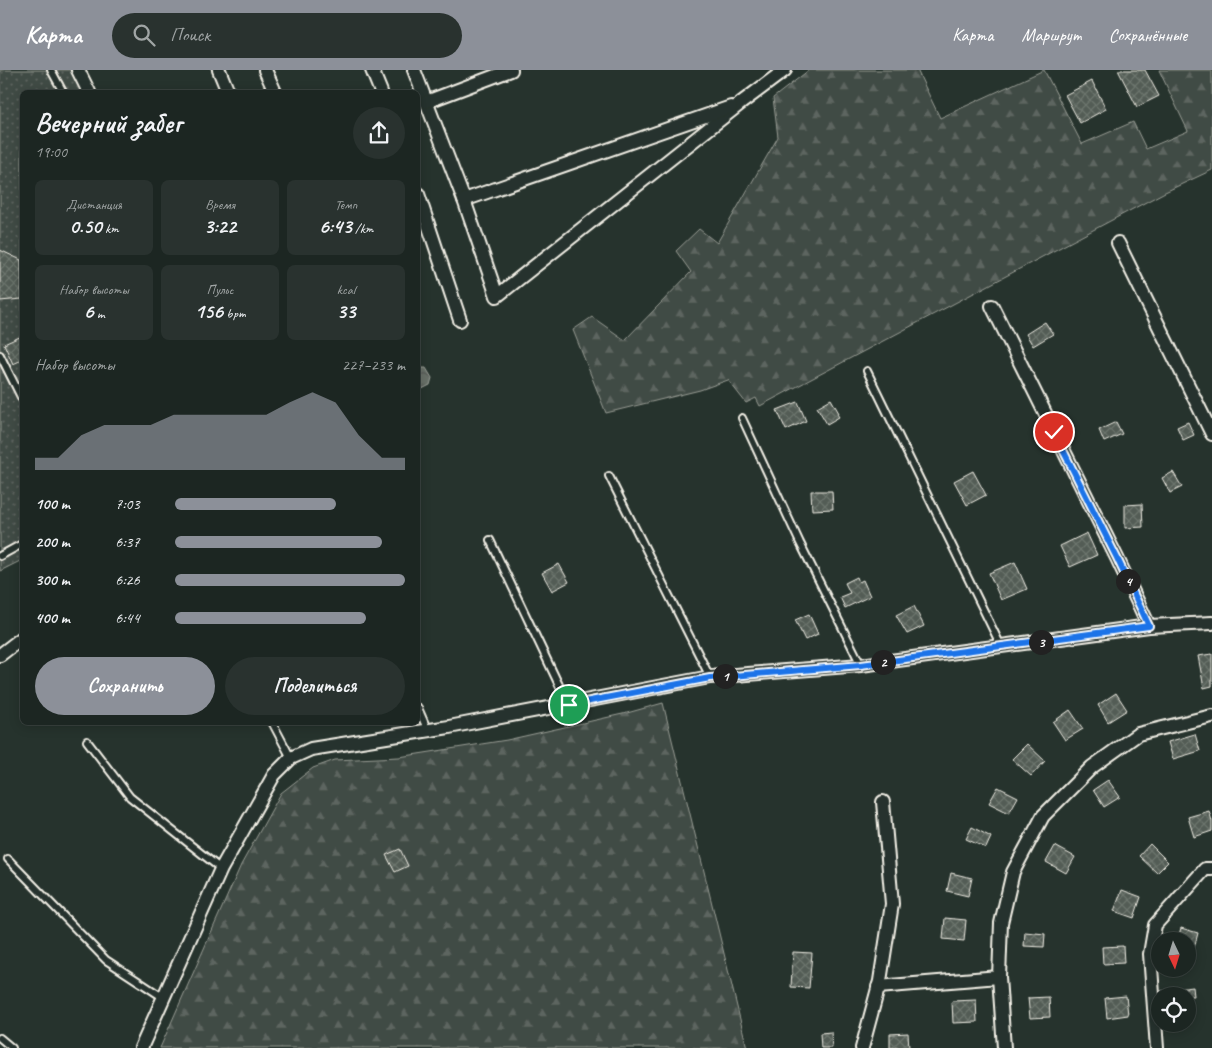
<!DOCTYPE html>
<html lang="ru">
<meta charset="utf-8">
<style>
:root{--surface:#1c2622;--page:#29322f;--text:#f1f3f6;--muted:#a0a5a5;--line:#3a4340;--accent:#8c9099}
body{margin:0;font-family:Caveat,sans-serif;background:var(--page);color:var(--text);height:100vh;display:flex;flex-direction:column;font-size:19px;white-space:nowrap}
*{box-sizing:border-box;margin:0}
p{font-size:16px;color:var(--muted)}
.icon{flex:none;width:28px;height:28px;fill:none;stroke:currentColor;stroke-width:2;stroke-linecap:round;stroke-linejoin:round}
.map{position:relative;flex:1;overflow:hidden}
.sheet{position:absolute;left:20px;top:20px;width:400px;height:635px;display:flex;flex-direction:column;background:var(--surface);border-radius:8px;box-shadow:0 2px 12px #0003,0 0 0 1px var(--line)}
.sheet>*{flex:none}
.needle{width:32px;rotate:176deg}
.fabs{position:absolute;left:1151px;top:862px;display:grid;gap:10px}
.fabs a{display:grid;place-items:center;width:45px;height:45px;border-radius:50%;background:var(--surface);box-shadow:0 2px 12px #0003,0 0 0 1px var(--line);font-size:25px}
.pin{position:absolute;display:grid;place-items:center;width:42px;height:42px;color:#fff;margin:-21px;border:2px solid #fff;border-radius:50%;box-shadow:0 1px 5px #0007}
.km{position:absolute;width:25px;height:25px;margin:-12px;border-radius:50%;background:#222;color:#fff;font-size:14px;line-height:25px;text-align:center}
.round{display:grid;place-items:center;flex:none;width:52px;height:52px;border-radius:26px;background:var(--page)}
.headline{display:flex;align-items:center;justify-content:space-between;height:85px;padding:0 15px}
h1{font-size:28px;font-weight:700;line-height:38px}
.metrics{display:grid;grid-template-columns:repeat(3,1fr);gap:8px;height:85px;padding:5px 15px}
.metrics div{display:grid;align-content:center;border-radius:8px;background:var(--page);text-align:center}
.metrics b{font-size:21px;font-weight:700}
.metrics small{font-size:14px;font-weight:400}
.metrics p{font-size:14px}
.chart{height:140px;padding:10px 15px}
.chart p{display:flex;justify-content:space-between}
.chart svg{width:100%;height:90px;margin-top:5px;fill:var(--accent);opacity:.7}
.button{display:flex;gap:10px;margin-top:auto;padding:10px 15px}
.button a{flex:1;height:58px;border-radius:30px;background:var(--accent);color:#fff;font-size:20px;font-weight:700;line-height:58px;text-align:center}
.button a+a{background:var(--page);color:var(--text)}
ul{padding:0 15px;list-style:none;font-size:16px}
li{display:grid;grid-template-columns:80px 60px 1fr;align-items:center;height:38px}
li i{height:12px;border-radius:6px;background:var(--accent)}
header{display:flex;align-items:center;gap:30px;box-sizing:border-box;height:70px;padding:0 25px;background:var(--accent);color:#fff}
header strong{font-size:24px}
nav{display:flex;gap:28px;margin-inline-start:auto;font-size:18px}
.search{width:350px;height:45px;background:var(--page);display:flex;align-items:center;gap:12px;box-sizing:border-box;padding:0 18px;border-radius:28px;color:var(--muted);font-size:19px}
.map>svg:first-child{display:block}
.forest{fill:url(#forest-firs);stroke:#9a9e96}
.garden{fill:url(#garden-dots);stroke:#9a9e96}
.water{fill:url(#water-waves);stroke:#9fa39b}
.building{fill:url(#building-cross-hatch);stroke:#f4f1e8}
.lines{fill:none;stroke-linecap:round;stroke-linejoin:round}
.lane-casing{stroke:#f4f1e8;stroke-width:10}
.street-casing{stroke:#f4f1e8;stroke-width:16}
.lane{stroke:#26332d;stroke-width:6}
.street{stroke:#26332d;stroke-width:12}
.route-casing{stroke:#fff;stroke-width:10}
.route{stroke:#1a73e8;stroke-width:6}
</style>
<header>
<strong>Карта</strong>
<div class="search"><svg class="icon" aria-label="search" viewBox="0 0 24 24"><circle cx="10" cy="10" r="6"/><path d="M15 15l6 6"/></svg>Поиск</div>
<nav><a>Карта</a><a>Маршрут</a><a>Сохранённые</a></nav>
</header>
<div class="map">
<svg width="1212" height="978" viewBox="0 0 1212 978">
<defs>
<pattern id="forest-firs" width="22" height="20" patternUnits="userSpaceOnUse" patternTransform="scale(1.25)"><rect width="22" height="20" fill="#414b45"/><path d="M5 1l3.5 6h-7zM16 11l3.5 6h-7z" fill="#5d6560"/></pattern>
<pattern id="garden-dots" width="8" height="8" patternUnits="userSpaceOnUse" patternTransform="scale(1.25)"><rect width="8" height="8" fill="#414b45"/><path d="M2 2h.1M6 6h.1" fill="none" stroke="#5d6560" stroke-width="1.8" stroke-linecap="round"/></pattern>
<pattern id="water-waves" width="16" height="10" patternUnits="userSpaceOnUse" patternTransform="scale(1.25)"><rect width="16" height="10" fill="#676f68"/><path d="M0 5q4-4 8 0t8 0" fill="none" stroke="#565a55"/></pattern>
<pattern id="building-cross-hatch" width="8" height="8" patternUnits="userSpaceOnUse" patternTransform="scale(1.25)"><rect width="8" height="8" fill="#525c55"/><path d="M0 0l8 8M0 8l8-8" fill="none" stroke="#6c746d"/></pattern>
</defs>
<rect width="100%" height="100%" fill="#26332d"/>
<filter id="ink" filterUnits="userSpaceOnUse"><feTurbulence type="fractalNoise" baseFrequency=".02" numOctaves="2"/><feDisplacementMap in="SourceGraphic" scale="10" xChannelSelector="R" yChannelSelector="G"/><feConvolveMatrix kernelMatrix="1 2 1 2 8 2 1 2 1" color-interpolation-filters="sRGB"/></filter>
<g filter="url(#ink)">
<!-- forest -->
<g class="forest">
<polygon points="809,0 917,0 940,48 1044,0 1082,74 1133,52 1146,79 1188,61 1159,0 1212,0 1212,100 1165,122 760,336 756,328 746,333 728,310 700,320 606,343 573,260 592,247 625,270 691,202 676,181 699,159 717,173 778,67 773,28"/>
<polygon points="663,633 747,978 160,978 241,795 281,723 313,698 335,690 399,687 507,670 627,643"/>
</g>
<!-- garden -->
<polygon class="garden" points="0,0 70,0 82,22 22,22 22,490 0,501"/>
<!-- water -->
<polygon class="water" points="420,298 426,298 432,308 430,315 418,321 418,299"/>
<!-- building -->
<g class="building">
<polygon points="1118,0 1145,0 1159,26 1137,37"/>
<polygon points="1092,11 1106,39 1080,53 1065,25"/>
<polygon points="0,180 21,190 22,229 0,231"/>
<polygon points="1045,252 1053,264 1033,276 1026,264"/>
<polygon points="22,266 22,290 13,294 4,274"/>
<polygon points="831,329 839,343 837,344 839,347 827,354 817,337"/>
<polygon points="798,332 806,351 786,360 777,340"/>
<polygon points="1116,352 1122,364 1104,372 1099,360"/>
<polygon points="1188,352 1194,365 1183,370 1177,357"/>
<polygon points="973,401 986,425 967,435 954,411"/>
<polygon points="1173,402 1182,417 1170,423 1162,408"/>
<polygon points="811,421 832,421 833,439 812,440"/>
<polygon points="1142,434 1143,457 1125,458 1125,435"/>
<polygon points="1087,463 1097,485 1070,497 1060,476"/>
<polygon points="1015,492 1027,519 1001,530 989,503"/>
<polygon points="559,494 569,512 552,521 542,503"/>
<polygon points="857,507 859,512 863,510 870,526 845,538 840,527 850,523 845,513"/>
<polygon points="914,536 924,556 907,564 896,545"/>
<polygon points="809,544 818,564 805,570 795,550"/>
<polygon points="1212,584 1212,616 1204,618 1198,586"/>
<polygon points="1116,623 1127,640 1108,652 1098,635"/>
<polygon points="1070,640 1083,659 1065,670 1053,652"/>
<polygon points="1195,664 1200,681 1173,689 1168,672"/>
<polygon points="1027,674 1045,691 1031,706 1012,689"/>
<polygon points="1108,710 1120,727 1104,737 1093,720"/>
<polygon points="998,717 1018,727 1009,743 989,733"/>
<polygon points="1209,741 1212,751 1212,761 1194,767 1188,747"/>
<polygon points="972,757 991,767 986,778 966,769"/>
<polygon points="1150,774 1168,792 1157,803 1139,786"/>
<polygon points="1055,776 1075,787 1066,803 1046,792"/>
<polygon points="400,779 408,796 395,802 386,785"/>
<polygon points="951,803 972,808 968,826 947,821"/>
<polygon points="1122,820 1141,827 1134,848 1114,841"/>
<polygon points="945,848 966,850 964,871 943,869"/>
<polygon points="1181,858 1198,863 1190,893 1188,893 1188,871 1177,871"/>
<polygon points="1025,862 1045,864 1044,877 1024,876"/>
<polygon points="1123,876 1124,893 1103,894 1102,877"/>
<polygon points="793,882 812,883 809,918 791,917"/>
<polygon points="1193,917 1194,926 1162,926 1161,921"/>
<polygon points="1126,926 1128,945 1107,948 1105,928"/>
<polygon points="1049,927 1050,947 1030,948 1028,928"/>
<polygon points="976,930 977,952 953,953 952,931"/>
<polygon points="831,962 832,978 821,978 820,963"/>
<polygon points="908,963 909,978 890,978 890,964"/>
</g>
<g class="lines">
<defs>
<g id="lane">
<polyline points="51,0 63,22"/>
<polyline points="0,285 22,329"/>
<polyline points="867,301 1001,576"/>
<polyline points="742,348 800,473 861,595"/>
<polyline points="609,406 710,607"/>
<polyline points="490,470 568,634"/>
<polyline points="0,486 22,474"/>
<polyline points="418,638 428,661"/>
<polyline points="272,652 291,688"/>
<polyline points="87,671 130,727 221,799"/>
<polyline points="8,789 106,890 164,928"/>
<polyline points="0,968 12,978"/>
</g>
<g id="street">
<polyline points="78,0 89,22"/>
<polyline points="219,0 228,22"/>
<polyline points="265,0 275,22"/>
<polyline points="372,0 381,22"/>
<polyline points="414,0 464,130 497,226 741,33 785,0"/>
<polyline points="426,32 511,0"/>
<polyline points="418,124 460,250"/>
<polyline points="464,130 731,37"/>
<polyline points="1118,173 1212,364"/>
<polyline points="992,236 1117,488 1149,556"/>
<polyline points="0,585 22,568"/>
<polyline points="878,917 999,907"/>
<polyline points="141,978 221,799 274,705 291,688 311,679 449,657 710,607 861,595 1149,556 1212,553"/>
<polyline points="862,978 880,911 892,834 883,732"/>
<polyline points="1004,978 999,907 1001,853 1013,802 1043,746 1092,697 1138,664 1212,646"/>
<polyline points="1157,978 1150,884 1155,855 1205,799 1212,799"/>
</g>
</defs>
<!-- lane casing -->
<use href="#lane" class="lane-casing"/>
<!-- street casing -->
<use href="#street" class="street-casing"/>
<!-- lane -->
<use href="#lane" class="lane"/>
<!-- street -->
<use href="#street" class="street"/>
</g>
</g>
<g class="lines" filter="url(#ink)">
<defs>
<polyline id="route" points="569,635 710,608 861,595 1149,556 1117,488 1054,362"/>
</defs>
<!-- route casing -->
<use href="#route" class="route-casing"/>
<!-- route -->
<use href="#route" class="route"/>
</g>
</svg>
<div class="fabs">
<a><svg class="needle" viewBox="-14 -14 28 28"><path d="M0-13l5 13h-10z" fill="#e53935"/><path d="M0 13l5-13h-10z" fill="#a0a5a5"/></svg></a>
<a><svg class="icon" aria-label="locate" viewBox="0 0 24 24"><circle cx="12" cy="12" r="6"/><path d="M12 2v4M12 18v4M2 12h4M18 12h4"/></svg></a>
</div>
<div class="pin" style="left:569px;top:635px;background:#1e9e55"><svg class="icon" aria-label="arrive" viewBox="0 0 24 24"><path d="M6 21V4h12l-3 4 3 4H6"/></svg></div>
<div class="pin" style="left:1054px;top:362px;background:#d93025"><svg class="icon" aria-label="check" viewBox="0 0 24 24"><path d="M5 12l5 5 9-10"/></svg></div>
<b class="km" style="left:725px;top:606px">1</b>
<b class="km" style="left:883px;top:592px">2</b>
<b class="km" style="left:1041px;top:572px">3</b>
<b class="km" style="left:1128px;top:511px">4</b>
<section class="sheet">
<div class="headline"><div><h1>Вечерний забег</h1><p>19:00</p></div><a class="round"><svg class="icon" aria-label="share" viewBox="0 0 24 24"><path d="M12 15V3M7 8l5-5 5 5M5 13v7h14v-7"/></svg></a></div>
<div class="metrics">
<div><p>Дистанция</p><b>0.50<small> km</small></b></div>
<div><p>Время</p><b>3:22</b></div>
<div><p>Темп</p><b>6:43<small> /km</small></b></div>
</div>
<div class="metrics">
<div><p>Набор высоты</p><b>6<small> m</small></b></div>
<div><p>Пульс</p><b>156<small> bpm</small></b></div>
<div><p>kcal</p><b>33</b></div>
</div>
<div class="chart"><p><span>Набор высоты</span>227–233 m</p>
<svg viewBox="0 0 160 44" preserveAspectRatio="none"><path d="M0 44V38L10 38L20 27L30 22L40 22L50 22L60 17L70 17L80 17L90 17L100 17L110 11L120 6L130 11L140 27L150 38L160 38V44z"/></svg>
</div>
<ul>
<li><b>100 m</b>7:03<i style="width:70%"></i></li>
<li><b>200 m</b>6:37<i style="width:90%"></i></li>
<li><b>300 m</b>6:26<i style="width:100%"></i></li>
<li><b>400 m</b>6:44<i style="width:83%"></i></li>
</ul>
<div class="button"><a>Сохранить</a><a>Поделиться</a></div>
</section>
</div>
